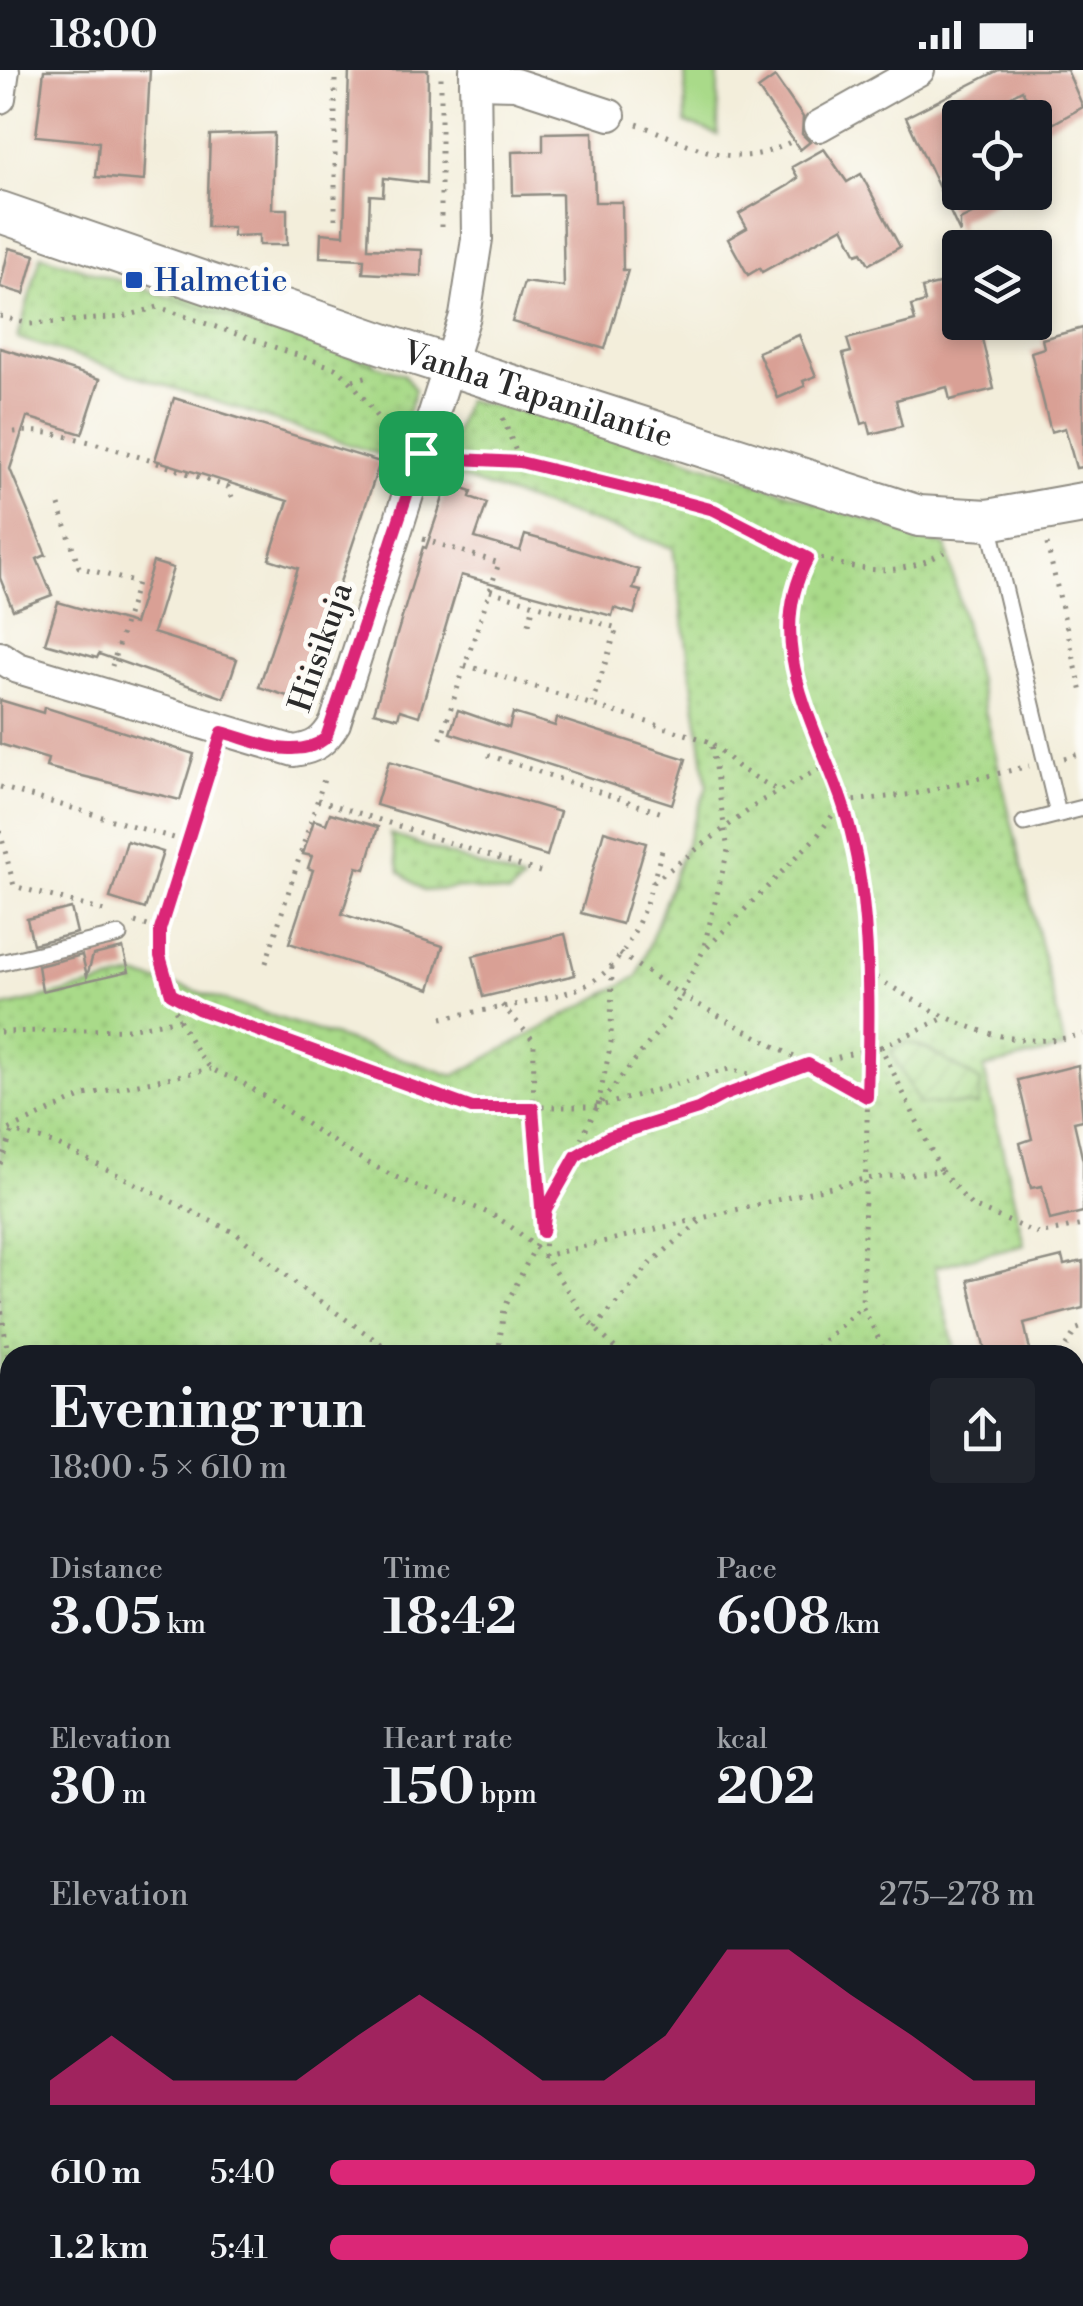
<!DOCTYPE html>
<meta charset="utf-8">
<style>
:root{--surface:#171b24;--page:#20242c;--text:#f1f3f6;--muted:#9ea1a6;--accent:#db2777}
body{margin:0;font-family:"Libre Bodoni",serif;background:var(--page);color:var(--text);height:100vh;display:flex;flex-direction:column;font-size:38px;white-space:nowrap}
*{box-sizing:border-box;margin:0}
p{font-size:32px;color:var(--muted)}
.icon{flex:none;width:55px;height:55px;fill:none;stroke:currentColor;stroke-width:2;stroke-linecap:round;stroke-linejoin:round}
.map{position:relative;flex:1;overflow:hidden}
.panel{position:absolute;left:0px;top:1275px;width:1085px;height:962px;display:flex;flex-direction:column;background:var(--surface);border-radius:30px 30px 0 0;box-shadow:0 5px 15px #0003}
.panel>*{flex:none}
.buttons{position:absolute;left:942px;top:30px;display:grid;gap:20px}
.buttons a{display:grid;place-items:center;width:110px;height:110px;border-radius:10px;background:var(--surface);box-shadow:0 5px 15px #0003;font-size:50px}
.pin{position:absolute;display:grid;place-items:center;width:85px;height:85px;color:#fff;margin:-42px;border-radius:20px;box-shadow:0 5px 15px #0006}
.round{display:grid;place-items:center;flex:none;width:105px;height:105px;border-radius:10px;background:var(--page)}
.headline{display:flex;align-items:center;justify-content:space-between;height:170px;padding:0 50px}
h1{font-size:55px;font-weight:800;line-height:75px}
.stats{display:grid;grid-template-columns:repeat(3,1fr);gap:15px;height:170px;padding:10px 50px}
.stats div{display:grid;align-content:center}
.stats b{font-size:50px;font-weight:800}
.stats small{font-size:28px;font-weight:400}
.stats p{font-size:28px}
.chart{height:280px;padding:20px 50px}
.chart p{display:flex;justify-content:space-between}
.chart svg{width:100%;height:180px;margin-top:10px;fill:var(--accent);opacity:.7}
ul{padding:0 50px;list-style:none;font-size:32px}
li{display:grid;grid-template-columns:160px 120px 1fr;align-items:center;height:75px}
li i{height:25px;border-radius:12px;background:var(--accent)}
.status{display:flex;justify-content:space-between;align-items:center;height:70px;padding:0 50px;background:var(--surface);direction:ltr}
.status svg{height:28px;fill:currentColor}
.map>svg:first-child{display:block}
.grass{fill:#a9da89;stroke:#6a825a;stroke-width:2.5}
.park{fill:url(#park-dots);stroke:#6a825a;stroke-width:2.5}
.garden{fill:url(#garden-furrows);stroke:#6a825a;stroke-width:2.5}
.building{fill:#d9a095}
.lines{fill:none;stroke-linecap:round;stroke-linejoin:round}
.service-casing{stroke:#8f8c83;stroke-width:19}
.minor-casing{stroke:#8f8c83;stroke-width:34}
.tertiary-casing{stroke:#8f8c83;stroke-width:44}
.secondary-casing{stroke:#8f8c83;stroke-width:49}
.path{stroke:#8f8c83;stroke-width:5;stroke-dasharray:2.5 8;stroke-linecap:butt}
.service{stroke:#fff;stroke-width:15}
.minor{stroke:#fff;stroke-width:30}
.tertiary{stroke:#fff;stroke-width:40}
.secondary{stroke:#fff;stroke-width:45}
.route-casing{stroke:#fff;stroke-width:20}
.route{stroke:#db2777;stroke-width:12}
.transit-dot{fill:#1a4fb4;stroke:#fdfcf7;stroke-width:4}
.labels{text-anchor:middle;stroke-width:10;stroke-linejoin:round;paint-order:stroke}
.transit-label{font-size:32px;fill:#164399;stroke:#fdfcf7;text-anchor:start}
.street-label{font-size:32px;fill:#2b2b2b;stroke:#fdfcf7}
</style>
<div class="status"><b>18:00</b><svg viewBox="0 0 49 12"><path d="M0 12V9h3v3zM5 12V6h3v6zM10 12V3h3v9zM15 12V0h3v12zM26 1h20v11H26zM47 4h2v5h-2z"/></svg></div>
<div class="map">
<svg width="1083" height="2236" viewBox="0 0 1083 2236">
<defs>
<pattern id="park-dots" width="8" height="8" patternUnits="userSpaceOnUse" patternTransform="scale(2.5)"><rect width="8" height="8" fill="#a9da89"/><path d="M2 2h.1M6 6h.1" fill="none" stroke="#92bb76" stroke-width="1.8" stroke-linecap="round"/></pattern>
<pattern id="garden-furrows" width="10" height="10" patternUnits="userSpaceOnUse" patternTransform="scale(2.5)"><rect width="10" height="10" fill="#a9da89"/><path d="M-1 1l2-2M0 10L10 0M9 11l2-2" fill="none" stroke="#92bb76"/></pattern>
</defs>
<rect width="100%" height="100%" fill="#fdfcf7"/>
<filter id="ink" filterUnits="userSpaceOnUse"><feTurbulence type="fractalNoise" baseFrequency=".01" numOctaves="2"/><feDisplacementMap in="SourceGraphic" scale="20" xChannelSelector="R" yChannelSelector="G"/><feConvolveMatrix kernelMatrix="1 2 1 2 8 2 1 2 1" color-interpolation-filters="sRGB"/></filter>
<filter id="wash" filterUnits="userSpaceOnUse"><feTurbulence type="fractalNoise" baseFrequency=".0048" numOctaves="4" result="noise"/><feDisplacementMap in="SourceGraphic" scale="40" xChannelSelector="R" yChannelSelector="G"/><feGaussianBlur stdDeviation="2.25" result="paint"/><feColorMatrix in="noise" values="0 0 0 0 0 0 0 0 0 0 0 0 0 0 0 0 0 1.4 0 .05"/><feComposite in="paint" operator="in"/></filter>
<g filter="url(#wash)">
<rect width="100%" height="100%" fill="#f3eedb"/>
<!-- grass -->
<g class="grass">
<polygon points="685,0 718,0 718,65 686,53"/>
<polygon points="176,218 376,286 371,296 171,231"/>
</g>
<!-- park -->
<g class="park">
<polygon points="41,185 404,304 415,320 394,389 18,268"/>
<polygon points="508,329 946,476 1065,978 984,998 1024,1174 935,1197 956,1285 10,1285 10,1605 0,1578 0,938 134,906 187,918 454,1006 638,906 707,716 673,478 442,402 466,330 505,338"/>
<polygon points="390,764 523,811 509,824 462,818 424,821 400,802"/>
<polygon points="1075,1673 1083,1675 1083,2013 1075,2032"/>
</g>
<!-- garden -->
<polygon class="garden" points="907,972 929,980 981,1012 978,1035 919,1034 891,981"/>
<g id="blocks">
<!-- building -->
<g class="building">
<polygon points="44,0 150,0 144,111 96,107 99,72 36,66"/>
<polygon points="349,0 428,0 427,113 384,108 383,126 370,125 368,178 422,180 421,206 363,203 364,189 320,187 321,163 344,165"/>
<polygon points="999,0 1067,0 1083,37 1043,59 1022,20 972,48 960,48 960,122 1017,122 960,150 960,163 906,47"/>
<polygon points="775,7 803,47 802,64 810,72 800,80 758,19"/>
<polygon points="593,62 595,132 622,132 623,200 628,200 605,279 512,252 524,212 564,217 562,124 513,125 512,82 543,81 543,63"/>
<polygon points="274,63 272,139 287,139 287,175 259,175 259,165 233,166 233,157 207,157 210,65"/>
<polygon points="824,79 847,112 861,104 900,177 869,194 862,182 857,184 843,157 762,202 760,198 748,205 728,169 747,158 739,144 789,115 798,108 792,97"/>
<polygon points="9,178 35,185 24,224 0,217"/>
<polygon points="960,209 960,252 978,252 994,319 950,330 947,317 896,330 902,356 871,364 868,352 862,354 843,284 851,282 847,269 915,251 911,236 925,232 922,218"/>
<polygon points="1083,258 1083,397 1076,398 1065,358 1051,362 1031,282 1044,278 1042,269"/>
<polygon points="799,265 816,306 803,311 805,316 778,328 758,282"/>
<polygon points="0,278 100,309 82,364 27,347 10,399 46,485 37,489 52,525 13,540 0,508"/>
<polygon points="174,328 380,392 335,527 343,529 309,633 259,617 298,498 269,489 288,431 155,390"/>
<polygon points="448,413 472,421 470,427 487,433 475,468 520,481 525,465 558,474 639,500 633,519 641,521 634,544 614,538 612,546 461,505 419,646 400,640 398,648 374,642 423,477 426,478"/>
<polygon points="153,492 173,498 153,563 237,589 224,628 99,584 97,588 45,573 58,532 134,554"/>
<polygon points="0,630 43,643 44,637 194,684 180,730 46,697 48,689 0,674"/>
<polygon points="458,640 509,658 513,643 555,656 557,648 686,689 672,734 450,663"/>
<polygon points="389,691 560,742 547,786 376,735"/>
<polygon points="330,743 378,757 365,799 357,797 342,844 443,876 430,919 289,873 313,800 308,798 312,786 303,784 314,750 326,754"/>
<polygon points="604,761 646,773 622,854 581,843"/>
<polygon points="127,771 163,782 145,839 110,828"/>
<polygon points="71,838 77,863 33,874 27,849"/>
<polygon points="565,864 575,905 483,927 473,886"/>
<polygon points="123,878 129,901 42,921 38,896 82,885 87,906 93,885"/>
<polygon points="1078,995 1083,1050 1074,1052 1083,1091 1083,1142 1050,1150 1042,1116 1031,1118 1020,1073 1032,1069 1018,1010"/>
<polygon points="1062,1187 1064,1195 1083,1191 1083,1238 1024,1253 1031,1285 986,1285 968,1210"/>
</g>
</g>
</g>
<g filter="url(#ink)">
<use href="#blocks" fill-opacity="0" stroke="#8f8c83" stroke-width="2.5"/>
<g class="lines">
<defs>
<g id="service">
<polyline points="989,454 1058,744"/>
<polyline points="1024,753 1083,738"/>
<polyline points="0,893 119,865"/>
<polyline points="860,2228 870,2236"/>
<polyline points="99,2236 114,2228"/>
<polyline points="351,2236 365,2228"/>
<polyline points="487,2236 502,2228"/>
<polyline points="642,2236 647,2233 644,2228"/>
<polyline points="737,2236 748,2228"/>
</g>
<g id="minor">
<polyline points="475,13 515,14 610,45"/>
<polyline points="0,28 4,0"/>
<polyline points="819,56 919,0"/>
<path d="M0 587 18 598 294 681C315 678 324 672 335 653L465 246 477 169 475 0"/>
<polyline points="0,1633 10,1658"/>
<polyline points="0,1807 10,1801"/>
<polyline points="0,2223 10,2217"/>
</g>
<g id="tertiary">
<path id="s1" d="M0 142 392 277 919 446 988 450 1083 433"/>
</g>
<g id="secondary">
<polyline points="1075,2101 1083,2082"/>
<polyline points="1022,2236 1025,2228"/>
</g>
</defs>
<!-- service casing -->
<use href="#service" class="service-casing"/>
<!-- minor casing -->
<use href="#minor" class="minor-casing"/>
<!-- tertiary casing -->
<use href="#tertiary" class="tertiary-casing"/>
<!-- secondary casing -->
<use href="#secondary" class="secondary-casing"/>
<!-- path -->
<g class="path">
<path d="M637 54C698 76 733 105 796 69"/>
<polyline points="335,149 335,0"/>
<polyline points="441,157 441,0"/>
<path d="M0 246 30 254 123 247 158 237 335 298C363 317 369 345 397 368"/>
<polyline points="353,310 373,305"/>
<polyline points="503,348 520,392"/>
<path d="M14 362C65 355 176 401 228 417L232 427"/>
<path d="M448 389C532 393 612 412 694 435 775 458 858 534 944 482"/>
<polyline points="59,435 79,497 137,513 112,596"/>
<polyline points="423,469 499,493 440,671"/>
<polyline points="1047,474 1083,627"/>
<polyline points="808,487 791,526 787,564 797,616 842,732 863,828 869,979 862,1236 887,1285"/>
<polyline points="490,521 617,558 592,633"/>
<polyline points="529,554 534,534"/>
<polyline points="787,564 807,571"/>
<polyline points="465,595 711,672 728,780 703,880"/>
<polyline points="818,672 830,662"/>
<polyline points="713,674 739,698 780,722"/>
<polyline points="488,685 665,744"/>
<path d="M215 688 160 860C160 906 177 960 208 995 216 1004 230 1006 241 1012 299 1046 350 1089 412 1114 473 1139 494 1135 544 1186L864 1109 941 1101 881 977C817 990 758 1012 699 1039 658 1057 616 1062 576 1086"/>
<polyline points="1064,688 1083,683"/>
<polyline points="0,717 184,771"/>
<polyline points="318,730 540,802"/>
<polyline points="0,761 14,816 111,843"/>
<polyline points="653,812 761,731 828,694"/>
<polyline points="135,852 160,860"/>
<polyline points="620,884 681,925 867,1027"/>
<polyline points="266,893 326,703"/>
<path d="M868 902C931 942 1003 987 1083 964"/>
<polyline points="174,925 345,995 472,1037 597,1037 729,999 765,1008"/>
<polyline points="502,935 534,971 533,1059 542,1150"/>
<path d="M442 948C479 940 567 930 595 910 636 882 649 825 662 780"/>
<polyline points="0,962 129,959 180,949"/>
<polyline points="881,977 942,949"/>
<polyline points="598,1035 611,973 612,892"/>
<polyline points="0,1064 85,1025 211,999"/>
<polyline points="0,1094 13,1061 56,1074 237,1164 304,1220 397,1285"/>
<polyline points="941,1101 971,1135 1038,1164 1083,1155"/>
<polyline points="0,1231 10,1298"/>
<polyline points="595,1258 653,1191 703,1149"/>
<polyline points="498,1285 504,1239 541,1165"/>
<polyline points="622,1285 588,1251 544,1186 546,1139 597,1037 669,948 702,883 818,765 842,732 914,724 1029,696"/>
<polyline points="629,1285 688,1279 730,1285"/>
<polyline points="809,1285 862,1236"/>
<polyline points="1060,1285 1077,1259 1083,1257"/>
<polyline points="1075,1373 1083,1391"/>
<polyline points="0,1432 10,1381"/>
<polyline points="0,1514 10,1545"/>
<polyline points="1075,1749 1083,1756"/>
<polyline points="1075,2196 1083,2176"/>
<polyline points="202,2228 207,2236"/>
<polyline points="962,2228 969,2236"/>
</g>
<!-- service -->
<use href="#service" class="service"/>
<!-- minor -->
<use href="#minor" class="minor"/>
<!-- tertiary -->
<use href="#tertiary" class="tertiary"/>
<!-- secondary -->
<use href="#secondary" class="secondary"/>
</g>
</g>
<g class="lines" filter="url(#ink)">
<defs>
<path id="route" d="M421 383 439 388 520 392 676 430 714 440 808 488C764 570 811 646 840 726 851 757 859 796 863 830 870 894 869 962 867 1027L808 994 722 1026 698 1039 608 1067 576 1086 546 1139 543 1162 533 1038H472L198 939 171 924 160 886V860L222 662C256 671 296 692 326 668Z"/>
</defs>
<!-- route casing -->
<use href="#route" class="route-casing"/>
<!-- route -->
<use href="#route" class="route"/>
</g>
<!-- markers -->
<rect class="transit-dot" x="124" y="200" width="20" height="20" rx="5"/>
<g class="labels">
<!-- transit labels -->
<g class="transit-label">
<text x="154" y="221">Halmetie</text>
</g>
<!-- street labels -->
<g class="street-label">
<text dy="11" stroke="none"><textPath href="#s1" startOffset="568">Vanha Tapanilantie</textPath></text>
<text transform="translate(320 577) rotate(-71)" y="11">Hiisikuja</text>
</g>
</g>
</svg>
<div class="buttons">
<a><svg class="icon" aria-label="locate" viewBox="0 0 24 24"><circle cx="12" cy="12" r="6"/><path d="M12 2v4M12 18v4M2 12h4M18 12h4"/></svg></a>
<a><svg class="icon" aria-label="layers" viewBox="0 0 24 24"><path d="M12 4l9 5-9 5-9-5zM3 14l9 5 9-5"/></svg></a>
</div>
<div class="pin" style="left:421px;top:383px;background:#1e9e55"><svg class="icon" aria-label="arrive" viewBox="0 0 24 24"><path d="M6 21V4h12l-3 4 3 4H6"/></svg></div>
<section class="panel">
<div class="headline"><div><h1>Evening run</h1><p>18:00 · 5 × 610 m</p></div><a class="round"><svg class="icon" aria-label="share" viewBox="0 0 24 24"><path d="M12 15V3M7 8l5-5 5 5M5 13v7h14v-7"/></svg></a></div>
<div class="stats">
<div><p>Distance</p><b>3.05<small> km</small></b></div>
<div><p>Time</p><b>18:42</b></div>
<div><p>Pace</p><b>6:08<small> /km</small></b></div>
</div>
<div class="stats">
<div><p>Elevation</p><b>30<small> m</small></b></div>
<div><p>Heart rate</p><b>150<small> bpm</small></b></div>
<div><p>kcal</p><b>202</b></div>
</div>
<div class="chart"><p><span>Elevation</span>275–278 m</p>
<svg viewBox="0 0 160 44" preserveAspectRatio="none"><path d="M0 44V38L10 27L20 38L30 38L40 38L50 27L60 17L70 27L80 38L90 38L100 27L110 6L120 6L130 17L140 27L150 38L160 38V44z"/></svg>
</div>
<ul>
<li><b>610 m</b>5:40<i style="width:100%"></i></li>
<li><b>1.2 km</b>5:41<i style="width:99%"></i></li>
</ul>
</section>
</div>
